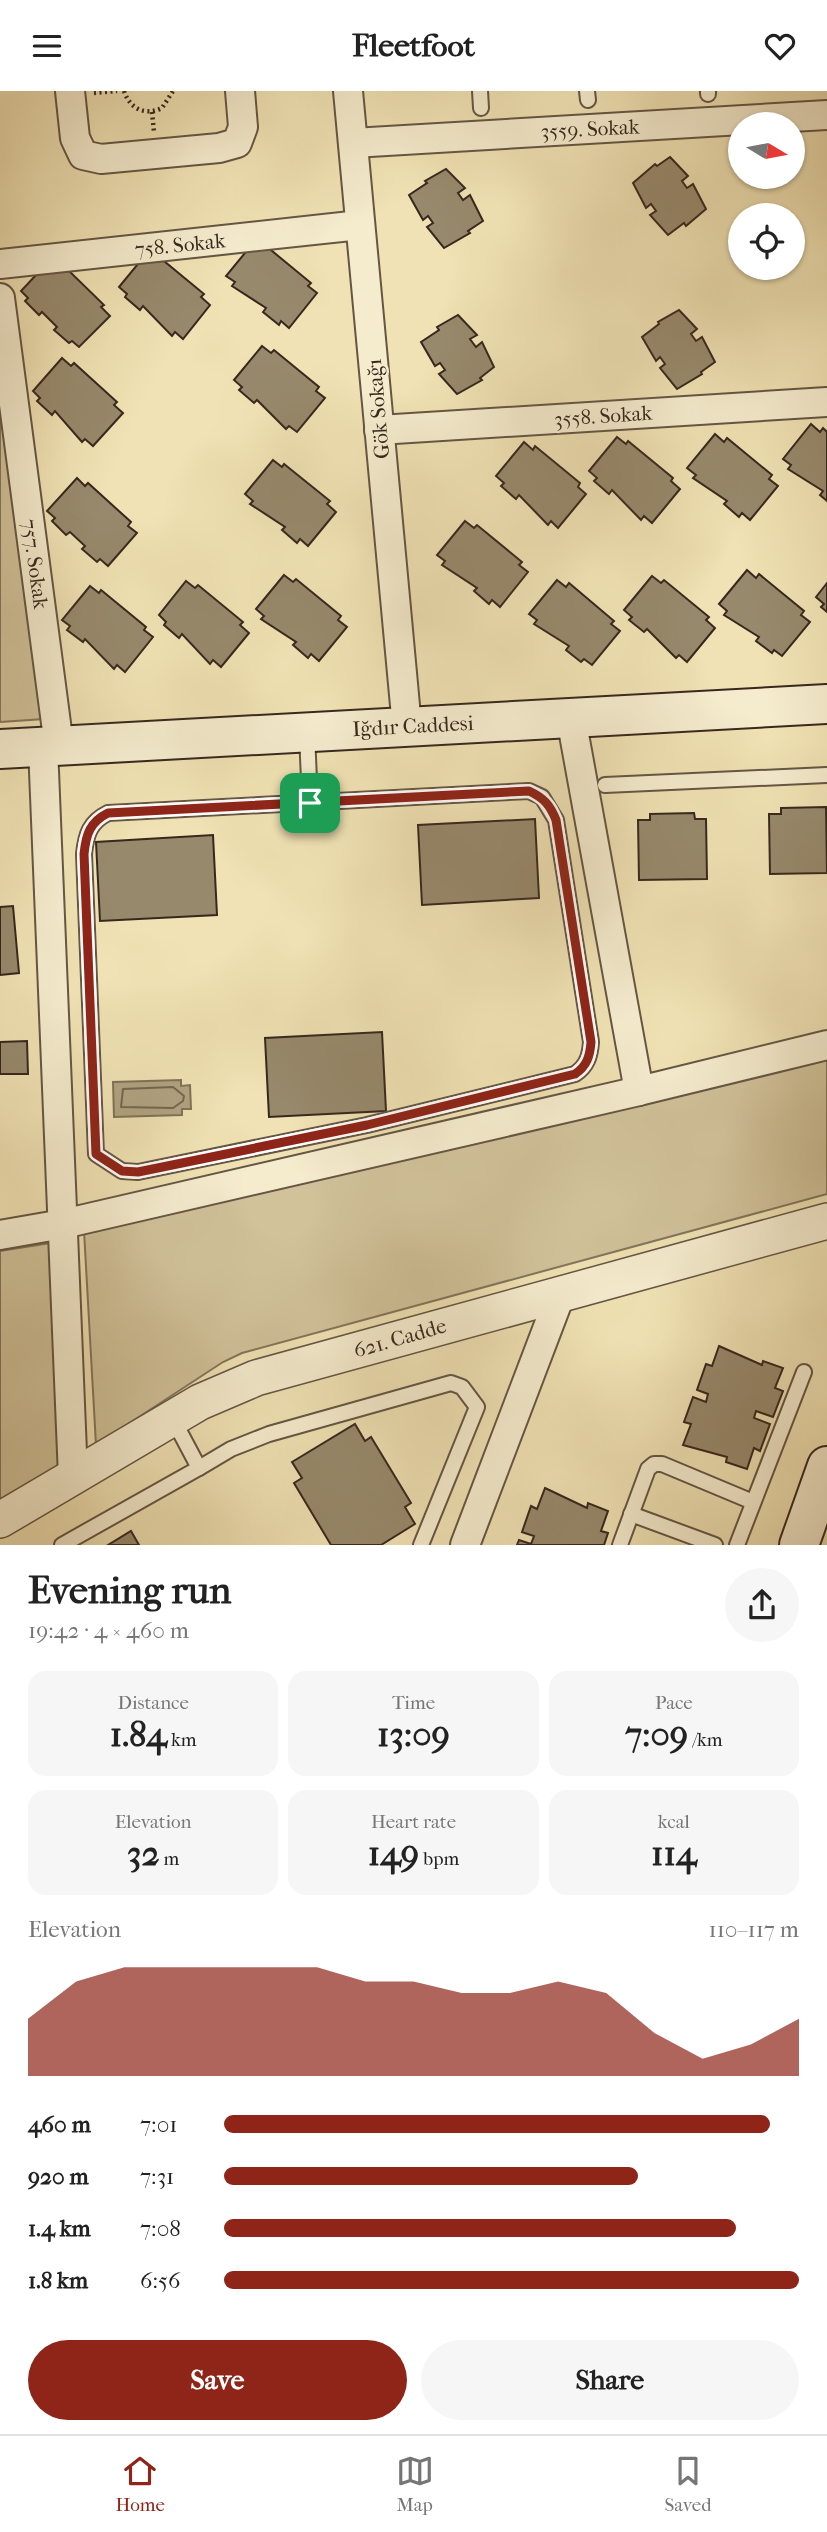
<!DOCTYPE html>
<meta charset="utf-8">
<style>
:root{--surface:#fff;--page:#f6f6f6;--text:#222;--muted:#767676;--line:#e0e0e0;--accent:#8f2418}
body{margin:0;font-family:"IM FELL French Canon",serif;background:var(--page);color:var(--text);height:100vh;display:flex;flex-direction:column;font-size:26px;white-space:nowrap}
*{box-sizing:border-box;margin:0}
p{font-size:23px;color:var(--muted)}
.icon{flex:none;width:38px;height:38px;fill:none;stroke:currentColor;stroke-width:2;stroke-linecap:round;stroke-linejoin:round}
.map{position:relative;height:1454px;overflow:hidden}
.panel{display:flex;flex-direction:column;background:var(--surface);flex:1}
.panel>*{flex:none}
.needle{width:46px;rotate:100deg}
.tools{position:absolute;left:728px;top:21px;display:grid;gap:14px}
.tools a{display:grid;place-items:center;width:77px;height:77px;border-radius:50%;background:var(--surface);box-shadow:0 2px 5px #0004;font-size:35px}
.pin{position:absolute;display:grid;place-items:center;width:60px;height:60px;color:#fff;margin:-30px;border-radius:14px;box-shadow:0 4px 10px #0006}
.round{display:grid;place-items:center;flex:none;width:74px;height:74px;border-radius:37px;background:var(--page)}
.headline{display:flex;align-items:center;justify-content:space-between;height:119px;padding:0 28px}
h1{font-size:38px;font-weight:700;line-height:52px}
.stats{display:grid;grid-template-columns:repeat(3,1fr);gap:10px;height:119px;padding:7px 28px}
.stats div{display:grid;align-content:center;border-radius:18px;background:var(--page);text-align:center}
.stats b{font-size:35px;font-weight:700}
.stats small{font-size:19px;font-weight:400}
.stats p{font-size:19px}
.chart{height:196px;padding:14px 28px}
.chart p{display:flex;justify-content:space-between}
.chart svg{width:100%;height:126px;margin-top:7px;fill:var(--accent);opacity:.7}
.button{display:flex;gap:14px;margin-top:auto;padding:14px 28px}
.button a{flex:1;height:80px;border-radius:42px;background:var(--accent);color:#fff;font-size:28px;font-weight:700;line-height:80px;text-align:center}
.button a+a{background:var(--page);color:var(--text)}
ul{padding:0 28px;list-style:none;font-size:23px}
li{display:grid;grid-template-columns:112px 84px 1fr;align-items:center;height:52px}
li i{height:18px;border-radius:9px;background:var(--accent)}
header{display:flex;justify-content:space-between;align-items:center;height:91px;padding:0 28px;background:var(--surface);font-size:32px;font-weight:700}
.dock{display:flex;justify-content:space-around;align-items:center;height:98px;border-top:2px solid var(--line);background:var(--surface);font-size:19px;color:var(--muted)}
.dock a{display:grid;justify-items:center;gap:4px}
.dock .current{color:var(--accent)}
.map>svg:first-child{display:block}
.green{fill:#d1c29a;stroke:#84755c;stroke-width:2}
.water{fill:#b1a381;stroke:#807259;stroke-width:2}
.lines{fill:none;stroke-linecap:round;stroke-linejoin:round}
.shore{stroke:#746650;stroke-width:2}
.building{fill:#97896c;stroke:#37281e;stroke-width:2}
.service-casing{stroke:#655644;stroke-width:18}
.minor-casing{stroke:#655644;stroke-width:32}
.tertiary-casing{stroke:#655644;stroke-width:38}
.secondary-casing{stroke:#37281e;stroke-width:42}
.path{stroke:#37281e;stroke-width:4.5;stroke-dasharray:2 3.5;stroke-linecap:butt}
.service{stroke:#f5ecce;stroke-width:14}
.minor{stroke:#f5ecce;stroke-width:28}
.tertiary{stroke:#f5ecce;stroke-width:35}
.secondary{stroke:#f5ecce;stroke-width:38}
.route-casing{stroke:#fff;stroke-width:14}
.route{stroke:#8f2418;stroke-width:9}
.labels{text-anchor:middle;stroke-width:5;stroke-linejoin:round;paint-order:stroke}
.street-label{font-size:21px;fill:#37281e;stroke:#f5ecce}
</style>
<header><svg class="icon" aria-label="menu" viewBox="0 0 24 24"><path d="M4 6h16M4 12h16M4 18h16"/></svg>Fleetfoot<svg class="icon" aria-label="heart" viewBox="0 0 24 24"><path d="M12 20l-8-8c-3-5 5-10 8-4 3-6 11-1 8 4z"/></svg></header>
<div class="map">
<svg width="827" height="1454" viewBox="0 0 827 1454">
<rect width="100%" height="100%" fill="#f0e2b4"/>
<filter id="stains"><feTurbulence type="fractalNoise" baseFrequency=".00286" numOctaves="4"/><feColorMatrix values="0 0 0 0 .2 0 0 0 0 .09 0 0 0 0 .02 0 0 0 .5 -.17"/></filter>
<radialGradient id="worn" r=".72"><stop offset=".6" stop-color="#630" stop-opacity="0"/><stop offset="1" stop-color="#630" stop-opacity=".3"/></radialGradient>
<!-- green -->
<g class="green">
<polygon points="0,291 44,628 0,631"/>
<polygon points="827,963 827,1103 242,1262 223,1271 96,1354 84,1140"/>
<polygon points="57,1151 65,1375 0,1414 0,1160"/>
</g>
<!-- water -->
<polygon class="water" points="181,989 181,995 190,994 191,1018 182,1018 182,1024 114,1026 113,991"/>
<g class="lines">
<!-- shore -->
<polygon class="shore" points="173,996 184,1005 183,1010 173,1017 121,1016 123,998"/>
</g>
<!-- building -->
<g class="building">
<polygon points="670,66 688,85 682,90 687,97 693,93 706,118 686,135 684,132 668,144 650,124 656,120 651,113 646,117 633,92 655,73 657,75"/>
<polygon points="446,78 465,97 458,102 463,109 470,104 483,130 468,140 470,142 444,157 427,136 433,132 428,125 423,129 409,104 427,92 425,90"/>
<polygon points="254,151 266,155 311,192 308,195 317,202 289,237 281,230 279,234 263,221 266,217 232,195 235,191 226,185"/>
<polygon points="147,162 159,166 204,203 201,206 210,214 183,248 175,241 172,245 143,215 140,219 125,206 127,203 119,196"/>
<polygon points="51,168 62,173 104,214 101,216 110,225 79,256 72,250 69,252 54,239 57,236 42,221 39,224 25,210 28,207 21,200"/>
<polygon points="679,219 697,238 691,243 696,250 702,246 715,271 701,281 702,283 677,298 660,277 665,273 660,266 656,270 642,246 659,233 658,231"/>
<polygon points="458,224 477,244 470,248 476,256 482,251 494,276 480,287 482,289 457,303 439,283 445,279 440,272 435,275 421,251 439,239 437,236"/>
<polygon points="262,255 271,262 274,259 319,296 316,300 325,307 297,341 289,335 286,338 257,309 254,312 239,299 242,296 234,289"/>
<polygon points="62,267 71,275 74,272 117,311 114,314 123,322 93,355 85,348 82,351 55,320 52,324 37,310 40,307 33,300"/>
<polygon points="811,333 820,341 823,337 827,341 827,410 820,404 823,400 788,378 791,374 783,368"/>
<polygon points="715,343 724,351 727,347 772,384 769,388 778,395 750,429 742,422 739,426 724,413 727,410 693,387 696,384 687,377"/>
<polygon points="617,346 626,353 628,350 673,387 671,390 680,398 652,432 644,425 641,429 612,399 609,403 594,390 597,387 589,380"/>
<polygon points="524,351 533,359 535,355 580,392 578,396 586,403 558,437 551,430 548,434 519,404 516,408 501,395 504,392 496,385"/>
<polygon points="273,369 282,376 284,373 330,410 327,413 336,421 308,455 300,448 297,452 282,439 285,436 250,413 253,410 245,403"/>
<polygon points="77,387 85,395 88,392 131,431 128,435 137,442 108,475 100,468 97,471 82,458 85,455 70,441 66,444 52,430 55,427 47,420"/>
<polygon points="465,430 474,437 477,434 522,471 519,474 528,481 500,516 492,509 489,513 474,500 477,497 442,474 445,470 437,464"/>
<polygon points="747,479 756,487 759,483 804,520 801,524 810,531 782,565 774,559 772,562 756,550 759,546 724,524 727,520 719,513"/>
<polygon points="284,484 293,491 296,488 341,525 338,529 347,536 319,570 311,563 308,567 293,554 296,551 261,528 264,525 256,518"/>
<polygon points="652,485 661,492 664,489 709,526 706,529 715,537 687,571 679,564 676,567 647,538 644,541 629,529 632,526 624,519"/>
<polygon points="557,489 566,496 569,492 614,530 611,533 620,540 592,574 584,568 581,571 566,559 569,555 534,533 537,529 529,523"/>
<polygon points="186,490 195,497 198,494 243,531 240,534 249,542 221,576 213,569 210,573 182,543 179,547 164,534 166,531 159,524"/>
<polygon points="827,492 827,521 821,516 824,513 816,506"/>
<polygon points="90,495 99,502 101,499 146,536 144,539 153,546 125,581 117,574 114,578 85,548 83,551 67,539 70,535 62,529"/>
<polygon points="826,716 827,782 770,783 769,723 781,723 781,717"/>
<polygon points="694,722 695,728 706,728 707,788 639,789 638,729 650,729 650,723"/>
<polygon points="535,728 539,807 422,814 418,734"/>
<polygon points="213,744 217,824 100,830 96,751"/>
<polygon points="13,815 19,882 0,884 0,816"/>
<polygon points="382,941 386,1020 269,1026 265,947"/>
<polygon points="27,950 28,983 0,983 0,951"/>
<polygon points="719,1255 762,1274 763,1270 783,1277 775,1297 783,1300 773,1326 756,1320 754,1327 770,1333 760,1360 754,1357 747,1378 726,1371 727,1366 683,1354 691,1333 684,1331 693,1306 706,1311 708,1303 697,1299 706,1273 712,1275"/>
<polygon points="355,1333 365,1350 371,1346 411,1412 405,1416 415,1433 381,1454 331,1454 294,1392 302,1387 292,1371"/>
<polygon points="545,1397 587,1417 588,1412 608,1420 601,1440 608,1442 604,1454 517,1454 519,1449 531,1453 534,1445 522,1441 531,1415 537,1418"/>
<polygon points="131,1440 139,1454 108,1454"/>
</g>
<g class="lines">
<defs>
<g id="service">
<polyline points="480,0 481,17"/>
<polyline points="587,0 588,9"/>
<polyline points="708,0 708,3"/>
<polyline points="307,643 310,712"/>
<polyline points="605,694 827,684"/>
<path d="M529 700 542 706 556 729 591 951C590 965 587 975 575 983L367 1034 138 1081 122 1080 96 1063 84 763C86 743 90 731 108 722Z"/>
<polyline points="199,1377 231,1358 269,1343 451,1292 462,1296 477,1316 421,1454"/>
<polyline points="631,1423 715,1454"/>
<polyline points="62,1454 199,1377 173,1328"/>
<polyline points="620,1454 648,1378 654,1373 662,1373 753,1411"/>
<polyline points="737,1454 804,1281"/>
</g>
<g id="minor">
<polyline points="70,0 75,47 83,64 101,68 219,57 237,52 243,36 240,0"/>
<polyline points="348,0 407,636"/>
<polyline points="353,52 827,24"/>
<polyline points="0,173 360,134"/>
<polyline points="0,207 59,655"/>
<polyline points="379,339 827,311"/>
<polyline points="571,627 639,1000 827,954"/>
<polyline points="43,656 73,1386"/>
<polyline points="0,1144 63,1133 639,1000"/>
<polyline points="465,1454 561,1202"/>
</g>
<polyline id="tertiary" points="0,1429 200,1311 256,1287 827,1130"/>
<g id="secondary">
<polyline points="0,658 827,613"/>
<polyline points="799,1454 827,1375"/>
</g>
</defs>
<!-- service casing -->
<use href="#service" class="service-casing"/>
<!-- minor casing -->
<use href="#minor" class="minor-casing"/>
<!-- tertiary casing -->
<use href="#tertiary" class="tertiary-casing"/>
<!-- secondary casing -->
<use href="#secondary" class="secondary-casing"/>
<!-- path -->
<g class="path">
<path d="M124 0C130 18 145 25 162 17L173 0"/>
<polyline points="94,2 117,0"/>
<polyline points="152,21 154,41"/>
</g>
<!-- service -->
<use href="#service" class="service"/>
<!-- minor -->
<use href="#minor" class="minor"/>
<!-- tertiary -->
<use href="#tertiary" class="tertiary"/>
<!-- secondary -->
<use href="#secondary" class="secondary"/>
</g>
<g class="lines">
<defs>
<path id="route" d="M529 700C544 707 550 714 556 729L591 951C590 965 587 975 575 983L367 1034 138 1081 122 1080 96 1063 84 763C86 743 90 731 108 722Z"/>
</defs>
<!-- route casing -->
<use href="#route" class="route-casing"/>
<!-- route -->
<use href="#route" class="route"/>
</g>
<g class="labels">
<!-- street labels -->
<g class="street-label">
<text transform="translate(590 38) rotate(-3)" y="7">3559. Sokak</text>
<text transform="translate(180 154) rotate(-6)" y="7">758. Sokak</text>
<text transform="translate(378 318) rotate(-95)" y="7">Gök Sokağı</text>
<text transform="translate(603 325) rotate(-4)" y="7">3558. Sokak</text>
<text transform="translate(35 473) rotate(82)" y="7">757. Sokak</text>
<text transform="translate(413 635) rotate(-3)" y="7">Iğdır Caddesi</text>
<text transform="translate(400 1247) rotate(-16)" y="7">621. Cadde</text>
</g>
</g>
<rect width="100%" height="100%" filter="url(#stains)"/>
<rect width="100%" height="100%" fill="url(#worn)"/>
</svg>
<div class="tools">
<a><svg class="needle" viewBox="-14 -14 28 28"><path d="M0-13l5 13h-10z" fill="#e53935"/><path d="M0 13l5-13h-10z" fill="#767676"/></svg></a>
<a><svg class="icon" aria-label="locate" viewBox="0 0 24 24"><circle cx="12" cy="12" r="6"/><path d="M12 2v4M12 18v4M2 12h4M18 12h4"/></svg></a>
</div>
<div class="pin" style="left:310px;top:712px;background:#1e9e55"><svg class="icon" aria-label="arrive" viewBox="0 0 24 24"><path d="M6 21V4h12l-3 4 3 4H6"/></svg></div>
</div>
<section class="panel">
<div class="headline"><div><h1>Evening run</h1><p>19:42 · 4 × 460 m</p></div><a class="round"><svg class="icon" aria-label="share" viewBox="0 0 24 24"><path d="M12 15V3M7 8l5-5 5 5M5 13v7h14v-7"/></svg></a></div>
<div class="stats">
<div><p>Distance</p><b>1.84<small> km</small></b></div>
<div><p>Time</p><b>13:09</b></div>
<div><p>Pace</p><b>7:09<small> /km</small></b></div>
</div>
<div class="stats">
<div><p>Elevation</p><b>32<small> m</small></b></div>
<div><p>Heart rate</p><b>149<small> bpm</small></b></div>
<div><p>kcal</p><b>114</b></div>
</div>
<div class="chart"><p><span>Elevation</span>110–117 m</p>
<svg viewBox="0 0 160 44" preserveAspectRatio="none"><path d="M0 44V24L10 11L20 6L30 6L40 6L50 6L60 6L70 11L80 11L90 15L100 15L110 11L120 15L130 29L140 38L150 33L160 24V44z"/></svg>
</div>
<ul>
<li><b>460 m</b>7:01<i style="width:95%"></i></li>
<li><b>920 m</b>7:31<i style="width:72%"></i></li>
<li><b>1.4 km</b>7:08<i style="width:89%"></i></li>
<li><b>1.8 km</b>6:56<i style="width:100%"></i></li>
</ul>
<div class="button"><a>Save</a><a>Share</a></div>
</section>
<nav class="dock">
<a class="current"><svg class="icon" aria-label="home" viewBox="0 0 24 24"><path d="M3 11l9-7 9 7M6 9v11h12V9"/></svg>Home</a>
<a><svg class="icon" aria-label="map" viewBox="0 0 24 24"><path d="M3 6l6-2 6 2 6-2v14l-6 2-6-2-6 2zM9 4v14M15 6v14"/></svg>Map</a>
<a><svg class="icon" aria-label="saved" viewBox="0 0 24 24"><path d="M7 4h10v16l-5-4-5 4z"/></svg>Saved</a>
</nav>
